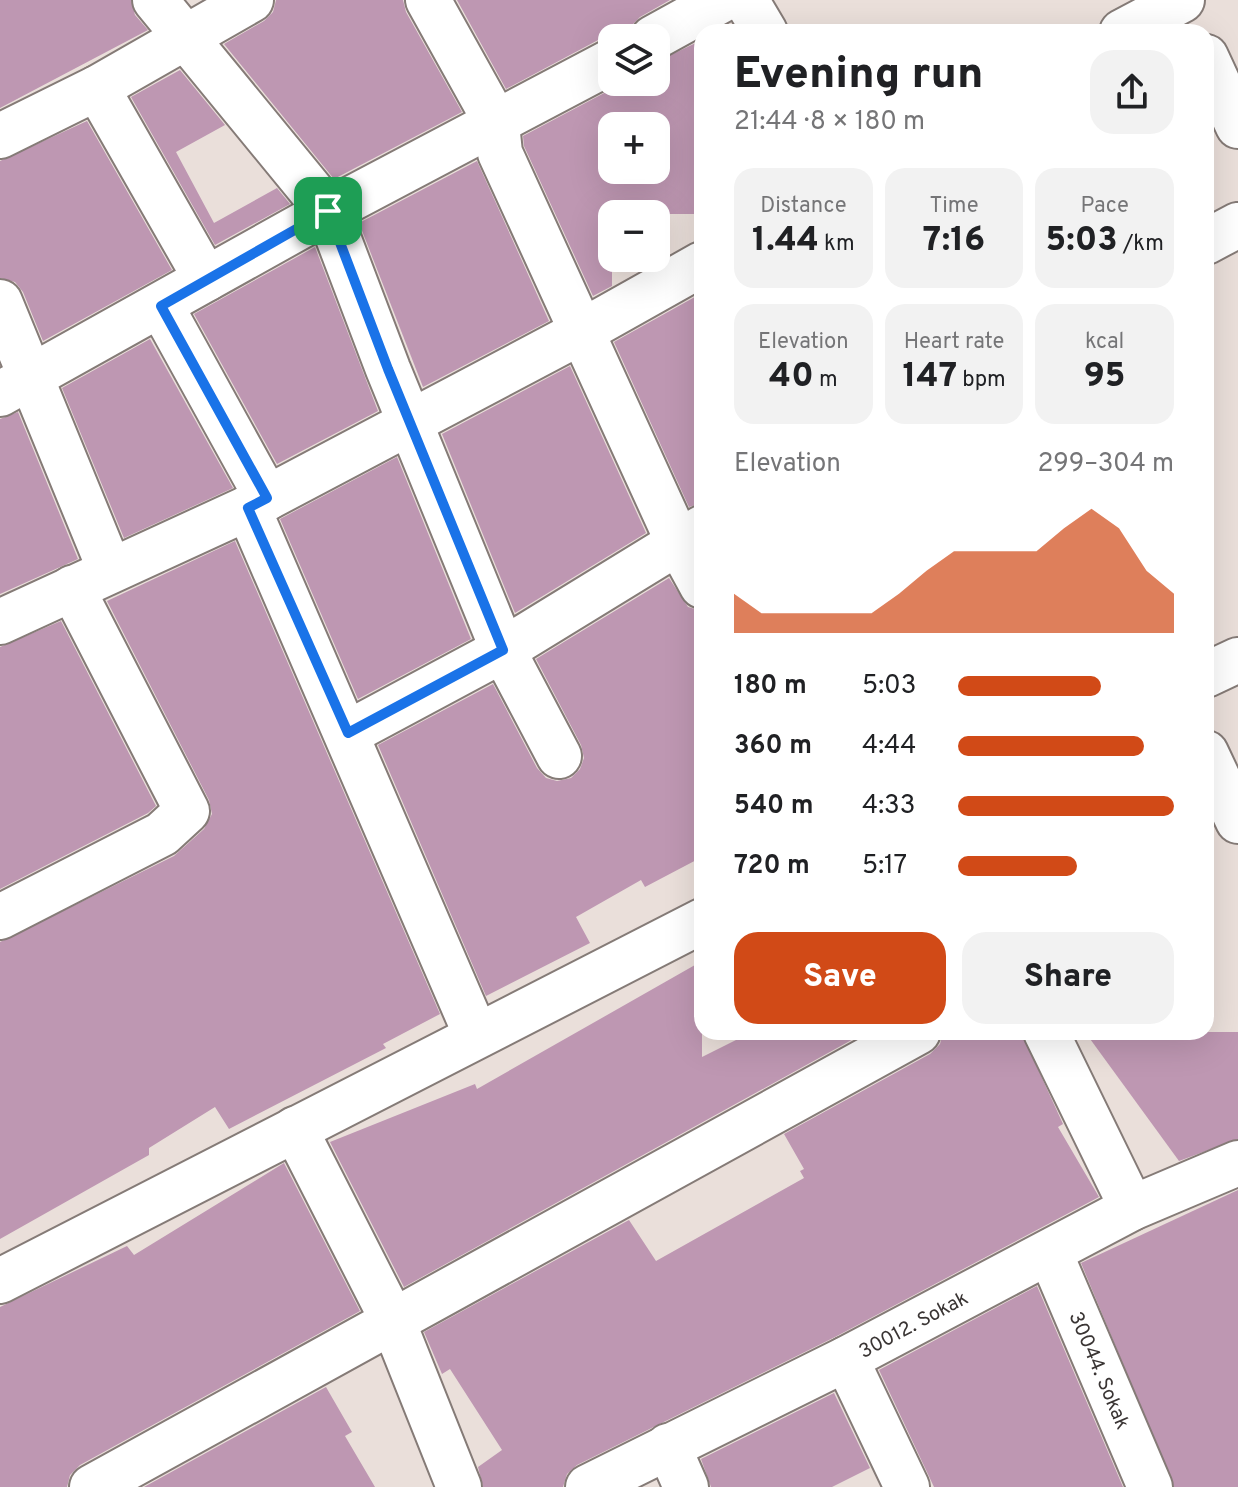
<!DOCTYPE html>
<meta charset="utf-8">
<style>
:root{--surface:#fff;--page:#f2f2f2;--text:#202124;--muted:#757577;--accent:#d14a17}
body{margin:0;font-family:Overpass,sans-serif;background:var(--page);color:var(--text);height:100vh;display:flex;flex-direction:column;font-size:30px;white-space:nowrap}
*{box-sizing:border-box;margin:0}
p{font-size:26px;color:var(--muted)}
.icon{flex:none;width:44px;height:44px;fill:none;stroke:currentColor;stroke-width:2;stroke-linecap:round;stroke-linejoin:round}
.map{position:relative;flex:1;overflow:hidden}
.sheet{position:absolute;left:694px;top:24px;width:520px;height:1016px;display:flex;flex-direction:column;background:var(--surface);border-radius:24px;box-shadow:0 8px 32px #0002}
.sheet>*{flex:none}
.tools{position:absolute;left:598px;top:24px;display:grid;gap:16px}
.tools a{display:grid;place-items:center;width:72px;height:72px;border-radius:16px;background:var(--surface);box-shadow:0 8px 32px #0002;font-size:40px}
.pin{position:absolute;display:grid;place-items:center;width:68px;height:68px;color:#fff;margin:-34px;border-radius:16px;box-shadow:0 4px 12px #0006}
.round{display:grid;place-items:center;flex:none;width:84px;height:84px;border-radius:24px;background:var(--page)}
.headline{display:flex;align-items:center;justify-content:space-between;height:136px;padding:0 40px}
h1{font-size:44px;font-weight:800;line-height:60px}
.stats{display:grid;grid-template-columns:repeat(3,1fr);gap:12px;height:136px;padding:8px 40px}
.stats div{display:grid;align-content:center;border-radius:20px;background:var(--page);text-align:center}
.stats b{font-size:34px;font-weight:800}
.stats small{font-size:22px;font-weight:400}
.stats p{font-size:22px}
.chart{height:224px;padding:16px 40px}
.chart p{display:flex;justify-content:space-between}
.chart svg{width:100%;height:144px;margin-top:8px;fill:var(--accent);opacity:.7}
.primary-button{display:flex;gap:16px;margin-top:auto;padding:16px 40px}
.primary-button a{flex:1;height:92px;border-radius:24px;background:var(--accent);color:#fff;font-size:32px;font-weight:800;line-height:92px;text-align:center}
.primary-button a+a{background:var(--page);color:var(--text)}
ul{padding:0 40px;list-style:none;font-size:26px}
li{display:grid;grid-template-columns:128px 96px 1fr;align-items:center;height:60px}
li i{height:20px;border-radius:10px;background:var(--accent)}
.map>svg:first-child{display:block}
.building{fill:#be97b2;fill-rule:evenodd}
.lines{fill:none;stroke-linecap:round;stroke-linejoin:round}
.minor-casing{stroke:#857b77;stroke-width:48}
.minor{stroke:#fff;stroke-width:44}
.route-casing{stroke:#fff;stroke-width:16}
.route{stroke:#1a73e8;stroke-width:10}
.labels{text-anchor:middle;stroke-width:7;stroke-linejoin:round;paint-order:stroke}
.street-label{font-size:20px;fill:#3a3534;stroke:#fff}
</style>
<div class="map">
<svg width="1238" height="1487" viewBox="0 0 1238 1487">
<rect width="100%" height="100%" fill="#eadfda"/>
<!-- building -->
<g class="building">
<polygon points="0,0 131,0 135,15 148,30 0,108"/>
<polygon points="276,0 403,0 406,12 462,112 334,179 224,44 264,21 273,12"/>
<polygon points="457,0 670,0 640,17 631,26 628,38 600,39 506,89"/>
<path d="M702 40V214H612V286L593 296 524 146 523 136 625 82H656V62ZM612 126H656V170H612Z"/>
<polygon points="180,70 225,125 176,152 214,223 277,188 290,204 215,245 131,97"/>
<polygon points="87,121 172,270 43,341 23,292 15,282 0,278 0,161"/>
<polygon points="477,161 549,321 423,387 359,223"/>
<polygon points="315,247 378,411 277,464 194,314"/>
<polygon points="702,293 702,503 689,507 614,342"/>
<polygon points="150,339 233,488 124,538 62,388"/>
<polygon points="570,366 646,533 515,613 442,434"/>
<polygon points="18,412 78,559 0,594 0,419"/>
<polygon points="397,457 471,639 358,699 280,519"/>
<polygon points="235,541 440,1014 383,1044 386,1048 229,1129 215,1107 149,1148 149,1155 0,1239 0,942 174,856 204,829 212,814 209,800 107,601"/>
<polygon points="669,578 688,607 702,611 702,857 645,887 641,880 576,917 590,943 486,996 378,745 493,684 537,768 546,778 557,781 571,778 580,769 584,758 581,745 536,659"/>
<polygon points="61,621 156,806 148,813 0,889 0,647"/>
<polygon points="702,961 702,1057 752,1032 866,1032 404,1287 330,1142 475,1084 477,1089"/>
<polygon points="943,1032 1021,1032 1063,1124 1058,1127 1099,1197 835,1337 577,1465 567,1474 563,1487 483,1487 478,1467 502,1450 450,1369 442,1374 424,1332 629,1220 656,1261 804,1178 800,1171 804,1169 784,1134 930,1054 940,1044"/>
<polygon points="1085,1032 1238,1032 1238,1139 1179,1161"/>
<polygon points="284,1163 360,1311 80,1465 70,1475 67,1487 0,1487 0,1307 127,1246 134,1255"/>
<polygon points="1238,1190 1238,1487 1174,1487 1081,1263"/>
<polygon points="1037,1286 1123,1487 934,1487 879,1370"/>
<polygon points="326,1387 352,1432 345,1436 375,1487 144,1487"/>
<polygon points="834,1393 870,1468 832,1487 711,1487 701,1459"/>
</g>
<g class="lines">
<defs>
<g id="minor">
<polyline points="155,0 328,211 388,369 503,650 559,756"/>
<polyline points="428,0 497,124 500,153 678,542 702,586"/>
<polyline points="746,0 765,32"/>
<polyline points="1122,32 1182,0"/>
<polyline points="653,38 722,0"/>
<polyline points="1206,57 1238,126"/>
<polyline points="97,88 206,279"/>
<polyline points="0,136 97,88 251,0"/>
<polyline points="1206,242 1238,225"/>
<polyline points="0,302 110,570"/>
<polyline points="161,306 267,498"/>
<polyline points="0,394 328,211 612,61"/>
<polyline points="248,508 476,1035"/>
<polyline points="0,622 248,508 581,332 702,264"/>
<polyline points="1206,675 1238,660"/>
<polyline points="348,733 503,650 702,528"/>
<polyline points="1206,753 1238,821"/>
<polyline points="0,917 162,834 187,811 72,588"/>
<polyline points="1046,1032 1132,1208"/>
<polyline points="295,1129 392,1319 459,1487"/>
<polyline points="1050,1253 1150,1487"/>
<polyline points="0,1281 702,921"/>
<polyline points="846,1359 907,1487"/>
<polyline points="668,1446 686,1487"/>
<polyline points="92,1487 918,1032"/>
<polyline points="588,1487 846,1359 1132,1208 1238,1163"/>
</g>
</defs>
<!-- minor casing -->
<use href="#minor" class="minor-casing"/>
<!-- minor -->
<use href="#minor" class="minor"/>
</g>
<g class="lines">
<defs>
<polygon id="route" points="328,211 388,369 503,650 348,733 248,508 267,498 161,306"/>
</defs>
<!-- route casing -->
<use href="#route" class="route-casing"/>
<!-- route -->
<use href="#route" class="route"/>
</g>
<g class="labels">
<!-- street labels -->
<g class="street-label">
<text transform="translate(913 1324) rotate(-28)" y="7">30012. Sokak</text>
<text transform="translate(1100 1370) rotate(67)" y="7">30044. Sokak</text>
</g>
</g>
</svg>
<div class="tools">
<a><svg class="icon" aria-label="layers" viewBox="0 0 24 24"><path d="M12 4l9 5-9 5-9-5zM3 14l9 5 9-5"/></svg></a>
<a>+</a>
<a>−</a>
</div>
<div class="pin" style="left:328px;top:211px;background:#1e9e55"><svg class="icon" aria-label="arrive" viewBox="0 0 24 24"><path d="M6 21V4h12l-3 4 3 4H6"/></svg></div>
<section class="sheet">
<div class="headline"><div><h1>Evening run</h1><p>21:44 · 8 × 180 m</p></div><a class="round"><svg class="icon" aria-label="share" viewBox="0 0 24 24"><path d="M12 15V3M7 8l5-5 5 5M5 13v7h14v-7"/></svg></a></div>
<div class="stats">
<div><p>Distance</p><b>1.44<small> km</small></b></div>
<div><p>Time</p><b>7:16</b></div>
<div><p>Pace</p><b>5:03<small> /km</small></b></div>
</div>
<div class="stats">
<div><p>Elevation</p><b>40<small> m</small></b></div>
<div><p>Heart rate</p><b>147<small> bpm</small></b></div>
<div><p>kcal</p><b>95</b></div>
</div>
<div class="chart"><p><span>Elevation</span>299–304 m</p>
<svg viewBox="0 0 160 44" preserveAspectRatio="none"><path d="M0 44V32L10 38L20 38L30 38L40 38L50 38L60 32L70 25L80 19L90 19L100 19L110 19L120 12L130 6L140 12L150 25L160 32V44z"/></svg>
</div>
<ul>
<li><b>180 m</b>5:03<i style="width:66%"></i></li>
<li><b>360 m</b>4:44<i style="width:86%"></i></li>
<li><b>540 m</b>4:33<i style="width:100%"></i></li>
<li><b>720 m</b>5:17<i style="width:55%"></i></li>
</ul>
<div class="primary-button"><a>Save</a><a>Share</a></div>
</section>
</div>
